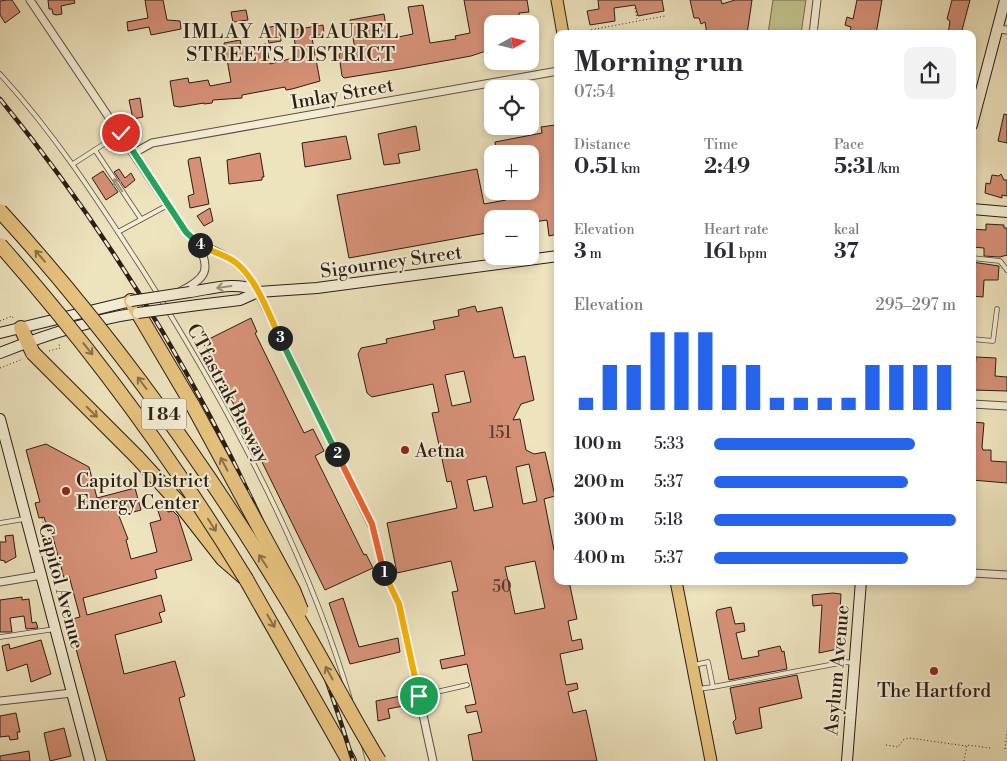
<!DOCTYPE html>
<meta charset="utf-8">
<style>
:root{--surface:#fff;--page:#f2f2f3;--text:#2b2b33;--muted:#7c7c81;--accent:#2563eb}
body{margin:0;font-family:"Libre Bodoni",serif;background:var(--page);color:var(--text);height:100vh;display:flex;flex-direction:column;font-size:19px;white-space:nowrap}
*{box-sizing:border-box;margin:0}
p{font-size:16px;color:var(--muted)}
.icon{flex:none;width:28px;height:28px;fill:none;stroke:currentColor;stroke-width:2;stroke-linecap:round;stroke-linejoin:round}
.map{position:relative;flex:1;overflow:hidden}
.side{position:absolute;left:554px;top:30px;width:422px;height:555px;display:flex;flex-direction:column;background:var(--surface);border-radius:10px;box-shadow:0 2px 8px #0003}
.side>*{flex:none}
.needle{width:32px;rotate:82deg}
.fabs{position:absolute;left:484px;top:15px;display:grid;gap:10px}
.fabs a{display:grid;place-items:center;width:55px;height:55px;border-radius:10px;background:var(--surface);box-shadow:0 2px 8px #0003;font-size:25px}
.pin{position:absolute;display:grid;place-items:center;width:42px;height:42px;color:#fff;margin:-21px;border:2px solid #fff;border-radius:50%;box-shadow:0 1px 5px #0007}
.km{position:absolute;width:25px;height:25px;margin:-12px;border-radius:50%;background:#222;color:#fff;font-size:14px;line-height:25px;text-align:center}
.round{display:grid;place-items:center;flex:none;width:52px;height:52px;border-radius:10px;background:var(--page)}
.summary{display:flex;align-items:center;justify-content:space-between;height:85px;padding:0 20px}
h1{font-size:28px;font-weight:800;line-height:38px}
.metrics{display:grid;grid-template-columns:repeat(3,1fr);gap:8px;height:85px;padding:5px 20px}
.metrics div{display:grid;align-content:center}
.metrics b{font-size:21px;font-weight:800}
.metrics small{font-size:14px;font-weight:400}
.metrics p{font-size:14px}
.chart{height:140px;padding:10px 20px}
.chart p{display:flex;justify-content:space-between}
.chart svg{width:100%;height:90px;margin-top:5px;stroke:var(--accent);stroke-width:6}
ul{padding:0 20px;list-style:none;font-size:16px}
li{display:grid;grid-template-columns:80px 60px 1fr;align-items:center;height:38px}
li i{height:12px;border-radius:6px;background:var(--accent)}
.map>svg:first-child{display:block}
.green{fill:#c0c18c;stroke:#757051}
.building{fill:#d59076;stroke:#2a1e16;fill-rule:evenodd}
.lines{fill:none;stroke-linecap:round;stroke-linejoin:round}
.service-casing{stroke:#5b4f40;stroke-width:5.5}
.minor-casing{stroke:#5b4f40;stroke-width:9}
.secondary-casing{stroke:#2a1e16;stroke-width:12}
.primary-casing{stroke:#2a1e16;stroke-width:13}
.motorway-casing{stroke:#2a1e16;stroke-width:16}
.path{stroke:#2a1e16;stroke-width:1;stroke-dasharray:1 2.5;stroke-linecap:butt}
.service{stroke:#f3edd4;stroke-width:4}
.minor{stroke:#f3edd4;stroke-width:7}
.secondary{stroke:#f3edd4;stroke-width:10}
.primary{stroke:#e6c27e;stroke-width:11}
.motorway{stroke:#e6c27e;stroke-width:14}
.rail-casing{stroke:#2a1e16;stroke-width:4.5}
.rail{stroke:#f3edd4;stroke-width:2.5;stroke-dasharray:8;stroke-linecap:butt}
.secondary-bridge-casing{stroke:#2a1e16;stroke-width:12;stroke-linecap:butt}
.motorway-bridge-casing{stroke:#2a1e16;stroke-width:16;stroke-linecap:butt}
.secondary-bridge{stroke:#f3edd4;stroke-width:10}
.motorway-bridge{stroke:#e6c27e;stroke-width:14}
.oneway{stroke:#99907e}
.oneway2{stroke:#88704a}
.split-1-casing{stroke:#fff;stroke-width:10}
.split-2-casing{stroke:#fff;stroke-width:10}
.split-3-casing{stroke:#fff;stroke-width:10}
.split-4-casing{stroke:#fff;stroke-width:10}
.split-5-casing{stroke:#fff;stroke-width:10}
.split-1{stroke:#f5b400;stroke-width:6}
.split-2{stroke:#f0652b;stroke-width:6}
.split-3{stroke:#22a559;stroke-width:6}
.split-4{stroke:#f5b400;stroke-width:6}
.split-5{stroke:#22a559;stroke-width:6}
.poi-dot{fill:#8f2418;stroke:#f3edd4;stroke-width:2}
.labels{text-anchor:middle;stroke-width:4;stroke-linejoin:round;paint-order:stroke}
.number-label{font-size:16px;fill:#553a2e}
.shield{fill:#f3edd4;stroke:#665c4f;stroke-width:1}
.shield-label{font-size:18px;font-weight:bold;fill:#2a1e16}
.street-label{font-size:19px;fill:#2a1e16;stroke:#f3edd4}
.poi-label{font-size:19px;fill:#2a1e16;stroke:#f3edd4;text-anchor:start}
.neighbourhood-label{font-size:20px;letter-spacing:1px;fill:#2a1e16;stroke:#f3edd4}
</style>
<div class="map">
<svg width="1007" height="761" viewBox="0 0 1007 761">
<rect width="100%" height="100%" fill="#ede3bd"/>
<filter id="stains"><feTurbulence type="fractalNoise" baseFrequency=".004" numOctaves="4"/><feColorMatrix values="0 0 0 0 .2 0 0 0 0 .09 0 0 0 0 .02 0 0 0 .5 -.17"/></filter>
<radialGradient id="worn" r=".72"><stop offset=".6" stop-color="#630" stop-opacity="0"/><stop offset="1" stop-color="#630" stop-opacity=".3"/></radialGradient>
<!-- green -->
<polygon class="green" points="773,0 806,0 801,34 768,34"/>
<!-- building -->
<g class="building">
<polygon points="7,0 12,0 20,12 5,23 0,15 0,1"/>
<polygon points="48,0 74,0 75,3 61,6 62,14 56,15 53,14 52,9 49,9"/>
<polygon points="145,0 163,0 167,20 180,21 181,29 151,35 149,27 128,31 127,22 148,18"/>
<polygon points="464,0 527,0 529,12 519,13 520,24 492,24 492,49 471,56 400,69 344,78 342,76 339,55 341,52 355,49 350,20 384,14 388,39 413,34 408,7 423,5 430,43 456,39 455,36 470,33"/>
<polygon points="598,0 662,0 664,11 638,16 635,5 614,8 615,21 590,25 587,11 599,9"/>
<polygon points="690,0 721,0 722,4 735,0 752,0 747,34 707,34 705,22 701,24 699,18 694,18"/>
<polygon points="857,0 882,0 876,34 850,34 851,27 845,25 847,17 853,19"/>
<polygon points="952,0 970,0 961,34 948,34 950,21 947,19"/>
<polygon points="246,10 248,20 233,22 231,12"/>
<polygon points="279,25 281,41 269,43 266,28"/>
<polygon points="323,25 324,33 312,38 320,81 292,89 286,90 285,87 242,95 242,98 213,100 212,103 204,104 204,103 180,107 174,106 170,81 188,78 189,83 208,80 210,86 231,82 224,43 240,40 242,48 266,44 270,64 297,57 293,30"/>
<polygon points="140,98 143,117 133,119 129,100"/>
<polygon points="1004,114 1007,115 1007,143 998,141"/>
<polygon points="555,125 558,136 558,234 549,236 547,220 534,222 532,213 510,219 492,219 492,232 349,258 337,195 477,169 484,204 506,200 504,191 530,191 530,154 497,154 495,142 542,133 541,127"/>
<polygon points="416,126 420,150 398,154 400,163 384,165 378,134"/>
<polygon points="346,136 351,159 305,167 302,143"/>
<polygon points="260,153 264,177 262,177 262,180 229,184 227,160"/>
<polygon points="200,157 209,204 190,208 188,196 194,194 188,161 189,159"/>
<polygon points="119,169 125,178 131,173 135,180 125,188 114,172"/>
<polygon points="103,171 118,192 106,200 92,178"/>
<polygon points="1001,174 1004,180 1007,180 1007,196 1002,195 1002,198 985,193 986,183 990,184 992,175 999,176"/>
<polygon points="210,208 213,221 204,226 197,216"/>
<polygon points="986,224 1004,225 1004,228 1007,228 1007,255 1000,257 984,256 984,248 972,247 972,229 986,230"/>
<polygon points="972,262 999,266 998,280 984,280 983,297 972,296"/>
<path d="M475 306 477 312 502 307 514 358 525 356 534 400 521 404 513 420 520 419 526 450 534 454 545 452 555 496 544 499 554 550 558 549V581H569L577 619 568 621 572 641 581 639 583 649 560 654 566 685 577 683 578 689 568 692 573 713 586 710 597 761H473L468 735 482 732 477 711 467 713 465 706 476 704 467 664 442 669 440 660 465 655 452 592 458 591 451 561 397 573 387 523 457 508 451 481 447 482 432 413 439 412 433 384 372 397 367 393 358 354 361 348 387 343 386 339 435 329 433 321 459 316 458 310ZM464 371 471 402 452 406 445 375ZM529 464 537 501 523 504 516 467ZM486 476 493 507 474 511 467 480ZM535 561 545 608 515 614 505 567Z"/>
<polygon points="251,318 257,332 255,333 304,433 313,429 324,451 315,456 364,555 366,554 373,568 325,590 203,342"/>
<polygon points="976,357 996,358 995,376 1007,377 1007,391 973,390"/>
<polygon points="972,422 984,423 982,447 983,450 991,450 991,461 1007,462 1007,483 972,480"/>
<polygon points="46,444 89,467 97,498 135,488 141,510 119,516 128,539 126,540 131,559 157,552 150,523 161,520 157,508 166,505 168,512 173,511 178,516 192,560 155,570 157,578 83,598 87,615 161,595 165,611 159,613 162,622 115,635 124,674 175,661 185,696 179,698 195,761 107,761 68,620 80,617 69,576 64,578 51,530 48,531 44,517 39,518 35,503 40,502 26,450"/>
<polygon points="13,535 16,557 5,563 5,561 0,560 0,542 6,542 5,536"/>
<polygon points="833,593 841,594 838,649 819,653 822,605 813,606 812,595"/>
<polygon points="22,597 22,600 29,599 32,623 36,622 38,628 26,629 24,616 10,618 12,632 0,632 0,600"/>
<polygon points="343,598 359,647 398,638 400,652 350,664 329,603"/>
<polygon points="731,607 735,624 744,623 745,631 736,633 742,659 759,656 758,651 780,646 782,652 784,651 787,669 729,680 716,613 717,610"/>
<polygon points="41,640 51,674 31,682 27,664 7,671 2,646 9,644 10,649"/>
<polygon points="797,675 802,698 759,708 762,728 736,734 733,722 736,719 730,688"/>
<polygon points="406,695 408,705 388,709 390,718 378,721 376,701"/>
<polygon points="16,713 20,732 17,732 18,739 10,740 9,736 0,737 0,716"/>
<polygon points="64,728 71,756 50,761 44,733"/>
<polygon points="29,751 30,761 0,761 0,756"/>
</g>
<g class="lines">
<defs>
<g id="service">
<path d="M0 74C55 134 98 201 142 269 224 399 307 551 350 699"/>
<polyline points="95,150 141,219"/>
<polyline points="73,164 121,133"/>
<polyline points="118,232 168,205"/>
<polyline points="972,258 1000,261 1007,270"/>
<polyline points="972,339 993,341 997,309"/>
<polyline points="0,523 24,519"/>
<polyline points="0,637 55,629"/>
<polyline points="694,665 708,662 713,687 845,662 854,663"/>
<polyline points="698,689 713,687"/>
<polyline points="419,696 467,685"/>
<polyline points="364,746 368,761"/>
</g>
<g id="minor">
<path d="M30 0 186 232C201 248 213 248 230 259 243 267 250 279 258 292L373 528 385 575 399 604 433 761"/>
<polyline points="998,29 1007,30"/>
<polyline points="813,34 817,0"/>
<polyline points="134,153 152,143 558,71"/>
<path d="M181 291C205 279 212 270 198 245"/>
<polyline points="972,404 1007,406"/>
<polyline points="972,573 1007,575"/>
<polyline points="0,582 42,575"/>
<polyline points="0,701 72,693"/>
</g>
<g id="secondary">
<polyline points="972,125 1005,0"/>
<polyline points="972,209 1007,212"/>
<path d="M190 292C211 289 238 280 258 292"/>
<polyline points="198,305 240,300 258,292 317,288 558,256"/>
<polyline points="0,333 131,301"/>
<path d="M0 353C45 335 90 320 138 313"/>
<polyline points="0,419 90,761"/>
<polyline points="847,761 861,581"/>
</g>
<g id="primary">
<polyline points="557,0 563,34"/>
<polyline points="676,581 711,761"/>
</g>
<g id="motorway">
<polyline points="131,301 193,406"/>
<polyline points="21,328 33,353"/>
<polyline points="137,457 180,504 223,559 246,579 349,761"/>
</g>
</defs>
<!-- service casing -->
<use href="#service" class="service-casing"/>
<!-- minor casing -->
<use href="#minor" class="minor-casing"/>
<!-- secondary casing -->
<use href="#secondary" class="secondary-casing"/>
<!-- primary casing -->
<use href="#primary" class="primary-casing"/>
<!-- motorway casing -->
<use href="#motorway" class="motorway-casing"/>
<!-- path -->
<g class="path">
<polyline points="635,8 637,19"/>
<polyline points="574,33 665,16"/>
<polyline points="0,321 12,316 14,320"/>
<polyline points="49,351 60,348 59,344"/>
<polyline points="0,368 23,359"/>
<polyline points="39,532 45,530 42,518"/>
<polyline points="886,745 898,747 903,740 909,738 966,746"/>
<polyline points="1005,749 1007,731"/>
<polyline points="964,761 967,745 990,748"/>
</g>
<!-- service -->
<use href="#service" class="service"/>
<!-- minor -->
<use href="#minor" class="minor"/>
<!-- secondary -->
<use href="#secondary" class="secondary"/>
<!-- primary -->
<use href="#primary" class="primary"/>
<!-- motorway -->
<use href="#motorway" class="motorway"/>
<defs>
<path id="rail" d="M0 99C156 290 282 525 353 761"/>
</defs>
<!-- rail casing -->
<use href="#rail" class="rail-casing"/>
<!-- rail -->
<use href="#rail" class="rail"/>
<defs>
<g id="secondary-bridge">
<polyline points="131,301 190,292"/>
<polyline points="138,313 198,305"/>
</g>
<g id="motorway-bridge">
<path d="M0 211C106 327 199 456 281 590 316 646 345 705 379 761"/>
<path d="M0 245C92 349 174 461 246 579"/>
<polyline points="33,353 137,457"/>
<polyline points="193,406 293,590 301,610"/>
</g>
</defs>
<!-- secondary-bridge casing -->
<use href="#secondary-bridge" class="secondary-bridge-casing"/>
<!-- motorway-bridge casing -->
<use href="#motorway-bridge" class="motorway-bridge-casing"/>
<!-- secondary-bridge -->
<use href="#secondary-bridge" class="secondary-bridge"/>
<!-- motorway-bridge -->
<use href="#motorway-bridge" class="motorway-bridge"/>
</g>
<!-- one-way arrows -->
<defs><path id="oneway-shaft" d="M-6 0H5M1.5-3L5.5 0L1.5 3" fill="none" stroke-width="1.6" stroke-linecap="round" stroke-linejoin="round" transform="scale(1.25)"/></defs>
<g class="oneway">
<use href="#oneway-shaft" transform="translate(118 185) rotate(-124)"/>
<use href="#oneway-shaft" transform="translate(224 287) rotate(172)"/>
</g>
<g class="oneway2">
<use href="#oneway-shaft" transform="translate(40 256) rotate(-131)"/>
<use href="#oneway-shaft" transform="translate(88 349) rotate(51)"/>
<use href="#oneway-shaft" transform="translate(142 383) rotate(-127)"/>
<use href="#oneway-shaft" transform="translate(92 412) rotate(45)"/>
<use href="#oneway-shaft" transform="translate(224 464) rotate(-118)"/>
<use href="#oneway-shaft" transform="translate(212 525) rotate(57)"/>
<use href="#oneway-shaft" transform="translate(263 561) rotate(-123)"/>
<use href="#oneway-shaft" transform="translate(271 621) rotate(60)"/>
<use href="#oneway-shaft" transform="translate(329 673) rotate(-119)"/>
</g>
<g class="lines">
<defs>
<polyline id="split-1" points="384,573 399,604 419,696"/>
<polyline id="split-2" points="337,454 372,524 384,573"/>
<polyline id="split-3" points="280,338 337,454"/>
<path id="split-4" d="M200 245C211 252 224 254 235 262 257 279 268 313 280 338"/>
<polyline id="split-5" points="121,133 186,232 200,245"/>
</defs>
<!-- split-1 casing -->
<use href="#split-1" class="split-1-casing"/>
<!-- split-2 casing -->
<use href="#split-2" class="split-2-casing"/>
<!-- split-3 casing -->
<use href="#split-3" class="split-3-casing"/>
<!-- split-4 casing -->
<use href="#split-4" class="split-4-casing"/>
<!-- split-5 casing -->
<use href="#split-5" class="split-5-casing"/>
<!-- split-1 -->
<use href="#split-1" class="split-1"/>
<!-- split-2 -->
<use href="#split-2" class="split-2"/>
<!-- split-3 -->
<use href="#split-3" class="split-3"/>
<!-- split-4 -->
<use href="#split-4" class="split-4"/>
<!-- split-5 -->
<use href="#split-5" class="split-5"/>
</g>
<!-- markers -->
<g class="poi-dot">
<circle cx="405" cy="450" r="5"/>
<circle cx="66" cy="491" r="5"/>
<circle cx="934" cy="671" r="5"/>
</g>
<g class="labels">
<!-- number labels -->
<g class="number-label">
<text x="500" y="438">151</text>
<text x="502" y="592">50</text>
</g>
<!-- shield labels -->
<rect class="shield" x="141.5" y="398.5" width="45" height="31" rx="4"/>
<g class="shield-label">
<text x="164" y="420">I 84</text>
</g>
<!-- street labels -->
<g class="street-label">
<text transform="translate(342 93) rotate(-10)" y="7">Imlay Street</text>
<text transform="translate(391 261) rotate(-8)" y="7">Sigourney Street</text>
<text transform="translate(229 393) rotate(62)" y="7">CTfastrak Busway</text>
<text transform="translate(62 586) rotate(75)" y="7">Capitol Avenue</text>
<text transform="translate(836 670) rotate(-85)" y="7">Asylum Avenue</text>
</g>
<!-- poi labels -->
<g class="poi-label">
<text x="415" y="457">Aetna</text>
<text x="76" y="487">Capitol District<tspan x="76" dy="22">Energy Center</tspan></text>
<text x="934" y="697" text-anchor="middle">The Hartford</text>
</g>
<!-- neighbourhood labels -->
<g class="neighbourhood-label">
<text x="291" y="38">IMLAY AND LAUREL<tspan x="291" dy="23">STREETS DISTRICT</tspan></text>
</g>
</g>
<rect width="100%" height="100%" filter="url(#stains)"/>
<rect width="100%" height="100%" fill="url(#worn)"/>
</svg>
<div class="fabs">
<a><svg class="needle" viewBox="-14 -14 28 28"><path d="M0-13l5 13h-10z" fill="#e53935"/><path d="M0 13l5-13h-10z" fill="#7c7c81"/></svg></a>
<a><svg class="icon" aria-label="locate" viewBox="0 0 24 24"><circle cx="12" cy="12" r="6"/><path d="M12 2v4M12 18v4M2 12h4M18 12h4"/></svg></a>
<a>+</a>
<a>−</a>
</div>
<div class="pin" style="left:419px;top:696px;background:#1e9e55"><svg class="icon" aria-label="arrive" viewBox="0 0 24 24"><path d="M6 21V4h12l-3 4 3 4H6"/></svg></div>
<div class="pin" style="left:121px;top:133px;background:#d93025"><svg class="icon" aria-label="check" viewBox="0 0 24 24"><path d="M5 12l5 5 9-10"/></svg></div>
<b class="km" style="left:384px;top:573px">1</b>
<b class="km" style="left:337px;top:454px">2</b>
<b class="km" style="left:280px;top:338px">3</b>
<b class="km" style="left:200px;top:245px">4</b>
<section class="side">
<div class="summary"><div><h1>Morning run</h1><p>07:54</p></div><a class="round"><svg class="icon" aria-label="share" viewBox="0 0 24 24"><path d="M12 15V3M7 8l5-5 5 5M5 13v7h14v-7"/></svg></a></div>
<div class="metrics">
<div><p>Distance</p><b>0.51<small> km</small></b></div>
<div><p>Time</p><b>2:49</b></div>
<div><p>Pace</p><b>5:31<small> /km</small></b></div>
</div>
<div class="metrics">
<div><p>Elevation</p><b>3<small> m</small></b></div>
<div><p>Heart rate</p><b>161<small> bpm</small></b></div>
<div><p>kcal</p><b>37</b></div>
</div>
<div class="chart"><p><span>Elevation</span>295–297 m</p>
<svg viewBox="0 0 160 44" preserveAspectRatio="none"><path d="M5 44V38M15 44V22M25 44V22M35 44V6M45 44V6M55 44V6M65 44V22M75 44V22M85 44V38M95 44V38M105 44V38M115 44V38M125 44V22M135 44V22M145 44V22M155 44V22"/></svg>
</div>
<ul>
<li><b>100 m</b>5:33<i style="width:83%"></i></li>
<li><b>200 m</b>5:37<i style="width:80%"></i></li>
<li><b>300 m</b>5:18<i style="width:100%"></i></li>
<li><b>400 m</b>5:37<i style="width:80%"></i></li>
</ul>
</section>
</div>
